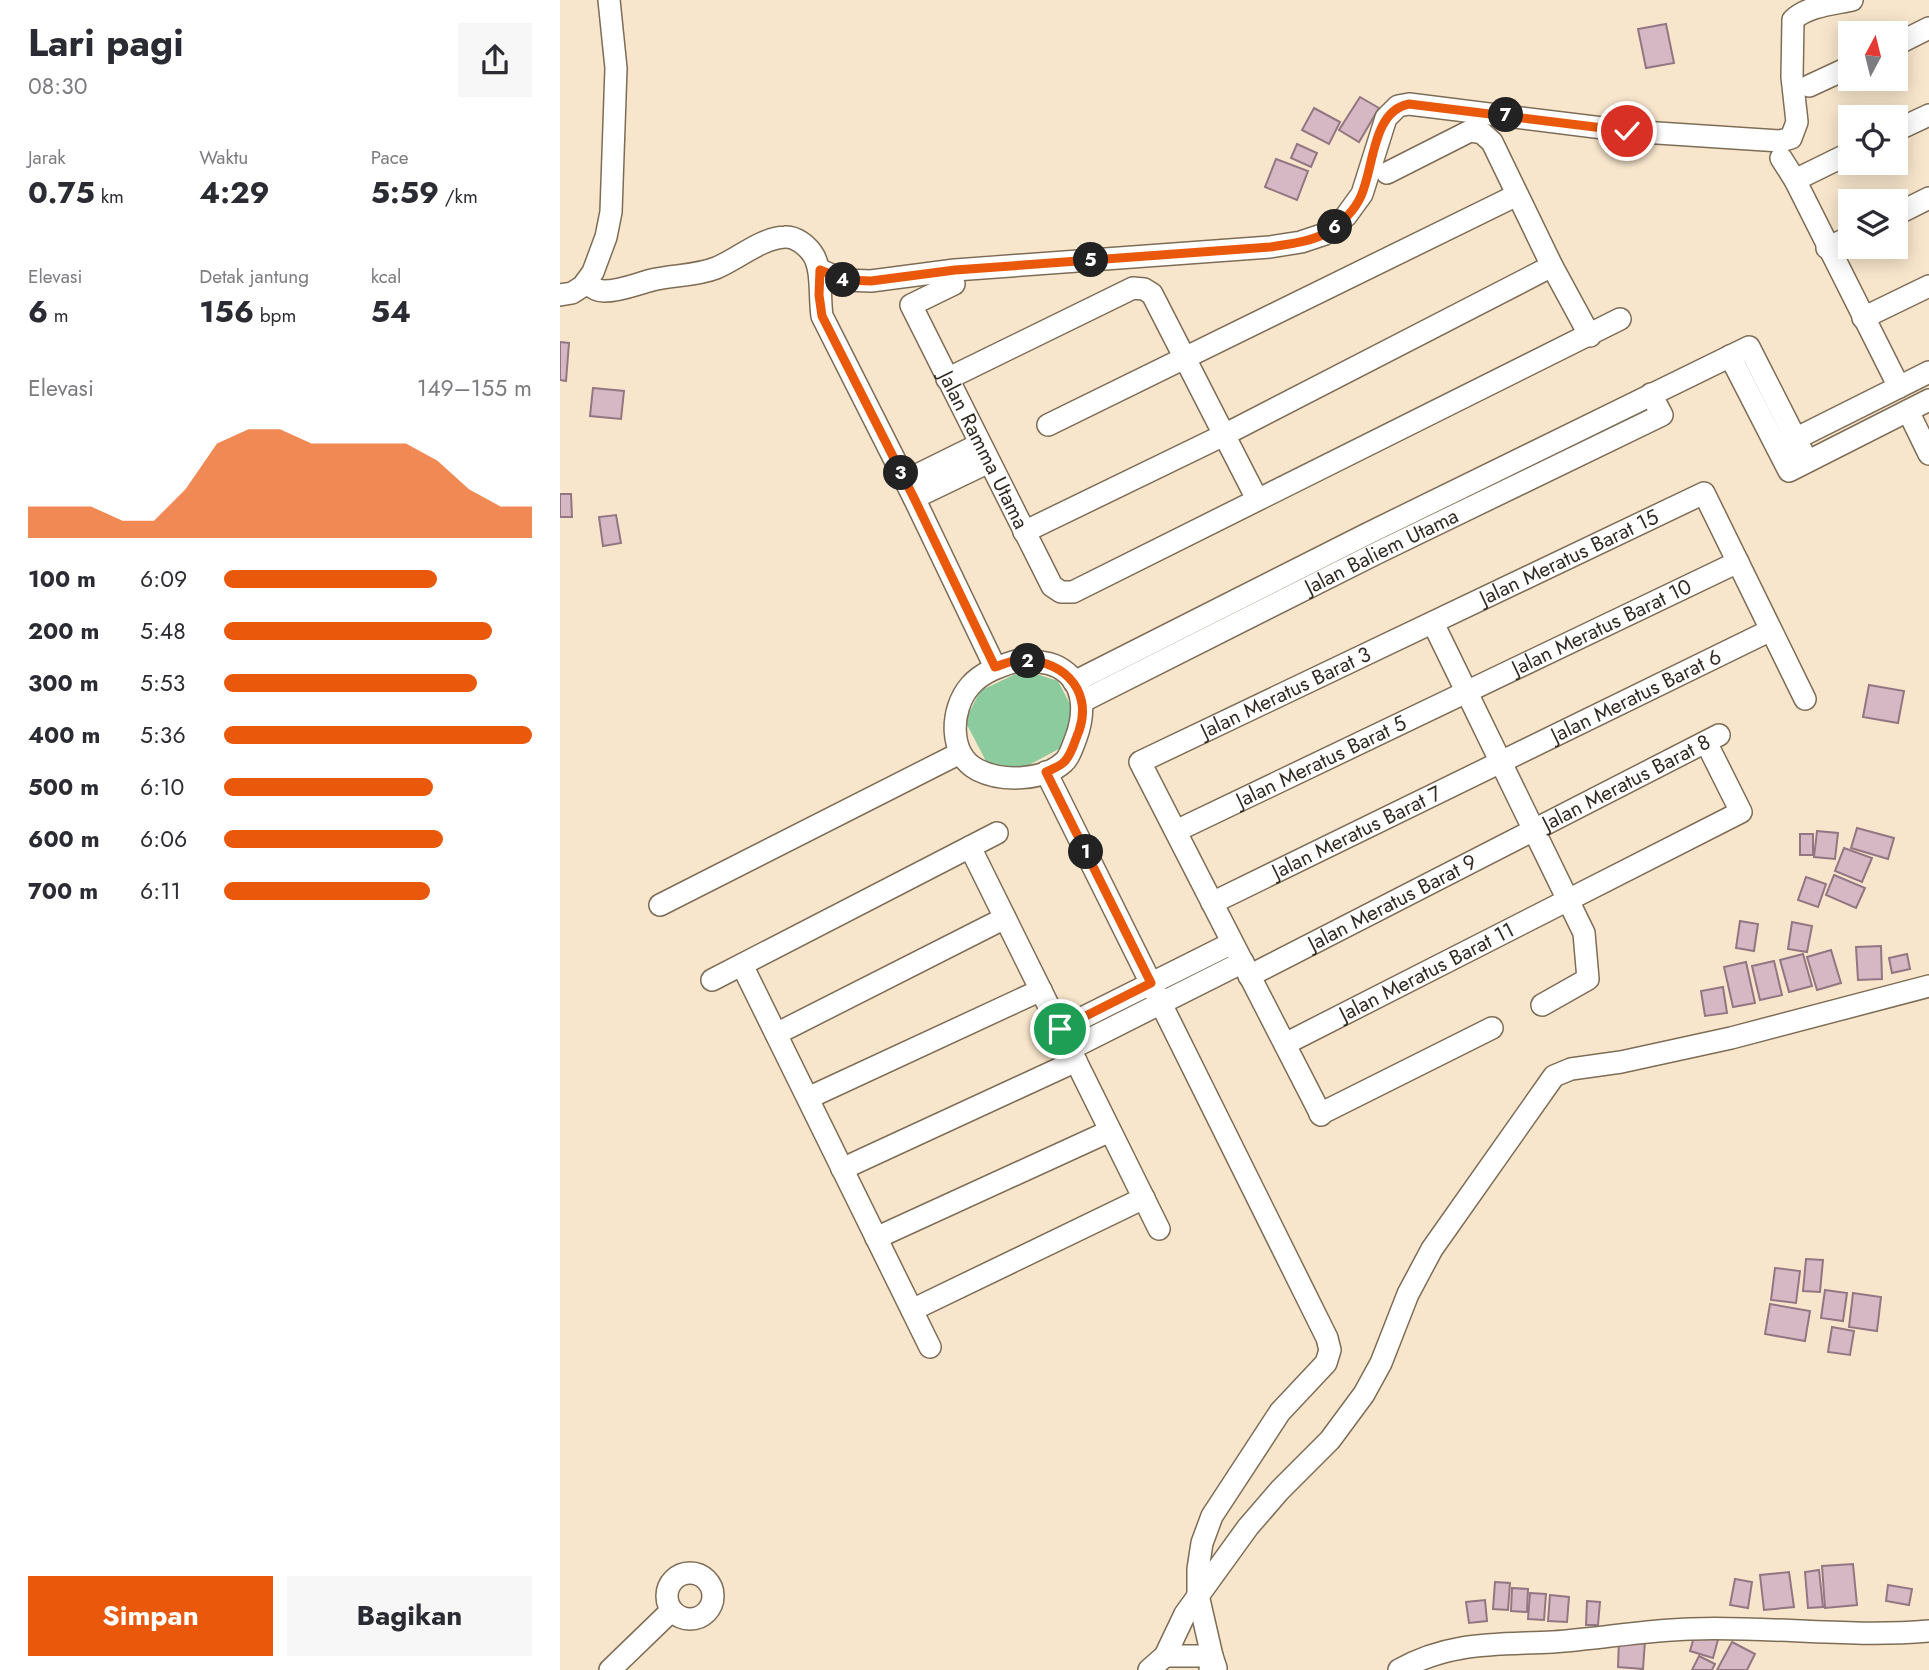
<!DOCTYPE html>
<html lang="id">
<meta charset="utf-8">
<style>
:root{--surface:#fff;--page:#f7f7f7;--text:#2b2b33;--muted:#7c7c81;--accent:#ea580c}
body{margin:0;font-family:Jost,sans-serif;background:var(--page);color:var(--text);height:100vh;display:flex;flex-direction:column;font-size:26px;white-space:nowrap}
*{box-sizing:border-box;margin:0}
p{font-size:23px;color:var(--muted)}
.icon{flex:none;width:38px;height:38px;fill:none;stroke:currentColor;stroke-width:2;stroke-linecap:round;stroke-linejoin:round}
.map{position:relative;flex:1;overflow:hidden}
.sheet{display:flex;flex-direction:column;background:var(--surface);width:560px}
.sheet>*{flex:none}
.needle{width:46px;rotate:7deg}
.tools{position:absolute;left:1278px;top:21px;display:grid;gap:14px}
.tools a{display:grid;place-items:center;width:70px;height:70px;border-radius:0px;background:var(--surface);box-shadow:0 4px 18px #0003;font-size:35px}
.pin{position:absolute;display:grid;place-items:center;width:60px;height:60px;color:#fff;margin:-30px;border:4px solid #fff;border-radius:50%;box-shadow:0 2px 7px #0007}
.km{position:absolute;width:35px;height:35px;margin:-18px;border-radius:50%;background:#222;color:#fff;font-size:19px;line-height:35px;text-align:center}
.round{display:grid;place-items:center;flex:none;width:74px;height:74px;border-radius:0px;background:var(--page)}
.overview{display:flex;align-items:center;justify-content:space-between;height:119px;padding:0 28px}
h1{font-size:38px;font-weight:700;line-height:52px}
.stats{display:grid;grid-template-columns:repeat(3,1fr);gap:10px;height:119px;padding:7px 28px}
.stats div{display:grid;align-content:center}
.stats b{font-size:30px;font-weight:700}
.stats small{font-size:19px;font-weight:400}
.stats p{font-size:19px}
.chart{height:196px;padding:14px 28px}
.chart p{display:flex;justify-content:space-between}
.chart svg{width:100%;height:126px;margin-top:7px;fill:var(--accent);opacity:.7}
.cta{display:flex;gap:14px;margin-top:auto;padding:14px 28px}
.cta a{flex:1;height:80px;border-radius:0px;background:var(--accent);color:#fff;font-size:28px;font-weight:700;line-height:80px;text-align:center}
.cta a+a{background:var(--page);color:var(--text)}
ul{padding:0 28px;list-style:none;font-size:23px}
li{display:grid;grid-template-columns:112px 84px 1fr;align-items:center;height:52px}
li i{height:18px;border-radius:9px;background:var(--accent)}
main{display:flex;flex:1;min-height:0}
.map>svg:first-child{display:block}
.green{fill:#8ccb9e}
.building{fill:#d6b7c4;stroke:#937682;stroke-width:2}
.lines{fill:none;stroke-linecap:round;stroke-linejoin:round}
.minor-casing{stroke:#7e6d56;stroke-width:24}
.minor{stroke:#fff;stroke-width:21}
.route-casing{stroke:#fff;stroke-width:14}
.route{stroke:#ea580c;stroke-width:9}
.labels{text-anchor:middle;stroke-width:5;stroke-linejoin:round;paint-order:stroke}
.street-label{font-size:21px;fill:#322b22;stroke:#f8e6cc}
</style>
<main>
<section class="sheet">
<div class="overview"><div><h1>Lari pagi</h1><p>08:30</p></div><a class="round"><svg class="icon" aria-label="share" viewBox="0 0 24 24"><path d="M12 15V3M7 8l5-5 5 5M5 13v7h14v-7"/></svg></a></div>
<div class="stats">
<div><p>Jarak</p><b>0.75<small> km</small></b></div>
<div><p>Waktu</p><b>4:29</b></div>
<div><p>Pace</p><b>5:59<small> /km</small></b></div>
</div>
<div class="stats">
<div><p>Elevasi</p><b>6<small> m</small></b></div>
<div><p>Detak jantung</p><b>156<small> bpm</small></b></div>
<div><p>kcal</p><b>54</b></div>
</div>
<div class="chart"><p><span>Elevasi</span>149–155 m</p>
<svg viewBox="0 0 160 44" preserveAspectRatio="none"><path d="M0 44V33L10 33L20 33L30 38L40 38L50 27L60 11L70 6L80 6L90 11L100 11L110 11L120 11L130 17L140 27L150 33L160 33V44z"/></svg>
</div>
<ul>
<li><b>100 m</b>6:09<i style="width:69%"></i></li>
<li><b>200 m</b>5:48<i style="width:87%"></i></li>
<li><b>300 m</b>5:53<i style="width:82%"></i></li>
<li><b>400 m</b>5:36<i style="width:100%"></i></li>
<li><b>500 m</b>6:10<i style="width:68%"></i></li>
<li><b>600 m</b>6:06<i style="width:71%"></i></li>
<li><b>700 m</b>6:11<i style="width:67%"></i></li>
</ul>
<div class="cta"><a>Simpan</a><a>Bagikan</a></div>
</section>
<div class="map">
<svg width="1369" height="1670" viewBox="0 0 1369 1670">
<rect width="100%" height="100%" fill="#f8e6cc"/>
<!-- green -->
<polygon class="green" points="464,670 498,681 515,714 506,745 458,771 427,763 405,721 420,691"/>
<!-- building -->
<g class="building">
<polygon points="1106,24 1114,63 1086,68 1078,29"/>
<polygon points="800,97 819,108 799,142 779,130"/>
<polygon points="754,108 780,122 769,144 742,130"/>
<polygon points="737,144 757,153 751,167 731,158"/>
<polygon points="716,159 748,171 737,200 705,187"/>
<polygon points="0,342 9,343 6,381 0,380"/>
<polygon points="33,388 64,391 61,419 30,416"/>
<polygon points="0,494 11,494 12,517 0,517"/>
<polygon points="56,515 61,543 43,546 39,517"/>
<polygon points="1309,685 1344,691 1338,723 1303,717"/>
<polygon points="1297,828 1334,838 1328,859 1291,848"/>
<polygon points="1257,831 1278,833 1275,859 1254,857"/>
<rect x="1240" y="834" width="13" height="21"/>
<polygon points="1284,848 1312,858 1302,882 1275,871"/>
<polygon points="1274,875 1305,888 1296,908 1266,895"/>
<polygon points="1246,877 1266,884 1258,907 1238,900"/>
<polygon points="1180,921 1198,924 1194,951 1176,948"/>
<polygon points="1232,922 1252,926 1247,952 1228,949"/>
<polygon points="1321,946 1322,979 1298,980 1296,947"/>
<polygon points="1271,950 1281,983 1257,990 1247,957"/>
<polygon points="1243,954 1252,986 1229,992 1220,960"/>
<polygon points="1347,954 1350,969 1332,973 1329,958"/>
<polygon points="1214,961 1222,995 1200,1000 1192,966"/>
<polygon points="1186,962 1195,1003 1173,1007 1164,967"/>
<polygon points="1163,987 1167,1013 1145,1016 1141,991"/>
<polygon points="1246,1259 1263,1260 1260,1292 1243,1291"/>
<polygon points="1215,1268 1240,1271 1236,1303 1211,1300"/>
<polygon points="1265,1290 1287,1293 1283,1321 1261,1318"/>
<polygon points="1293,1293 1321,1297 1317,1331 1289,1327"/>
<polygon points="1210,1304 1250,1311 1245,1341 1205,1334"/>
<polygon points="1272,1327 1294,1331 1290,1355 1268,1352"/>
<polygon points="1293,1564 1297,1605 1265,1608 1262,1566"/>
<polygon points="1259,1570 1263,1607 1248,1608 1245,1572"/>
<polygon points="1229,1572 1234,1607 1204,1610 1200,1575"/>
<polygon points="1175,1579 1192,1582 1188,1608 1170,1605"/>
<polygon points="935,1582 950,1583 948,1610 933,1609"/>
<polygon points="1328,1585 1352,1589 1349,1605 1326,1601"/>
<polygon points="952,1588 968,1589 967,1612 951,1611"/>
<polygon points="970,1593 986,1594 984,1620 968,1619"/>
<polygon points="990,1595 1009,1597 1007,1622 988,1621"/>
<polygon points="925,1600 927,1621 909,1623 906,1602"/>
<polygon points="1027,1601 1040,1602 1038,1625 1026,1625"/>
<polygon points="1136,1630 1159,1636 1153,1658 1130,1651"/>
<polygon points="1059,1640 1085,1641 1083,1669 1058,1667"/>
<polygon points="1172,1642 1195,1654 1187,1670 1157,1670"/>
<polygon points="1139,1656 1155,1664 1152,1670 1132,1670"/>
</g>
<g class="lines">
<defs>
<g id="minor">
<polyline points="1335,45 1369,28"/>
<polyline points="1249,86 1290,67"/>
<polyline points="1335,131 1369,115"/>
<polyline points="1221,158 1235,180 1339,387"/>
<polyline points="827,173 910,131 922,133 932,142 992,266 1030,336"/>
<polyline points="1235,180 1290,153"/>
<polyline points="1335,215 1369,198"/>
<polyline points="1267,248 1290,237"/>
<path d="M260 270 284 280 311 281 395 270 710 247 741 242 765 234 786 216 802 194 826 118 838 106 849 104 1067 131 1220 141 1231 138 1237 122 1232 77 1233 20C1247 6 1274 4 1292 0"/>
<path d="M26 282C31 287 37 291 44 291 61 291 76 284 92 280 112 275 136 276 156 268 178 259 201 238 225 237 235 236 246 245 252 253 263 268 259 296 262 316L354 498 435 667"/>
<path id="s1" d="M394 284 351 305 492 586 501 592H513L1060 319"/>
<polyline points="0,295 12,293 23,286 33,272 46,237 51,212 56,68 49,0"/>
<polyline points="1303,318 1369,286"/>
<polyline points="1170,356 1229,471 1369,400"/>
<polyline points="387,379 573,288 584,289 592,294 697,499"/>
<polyline points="1348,411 1369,454"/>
<polyline points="488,425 957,195"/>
<polyline points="1225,444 1369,372"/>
<polyline points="345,481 420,444"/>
<polyline points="354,498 429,462"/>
<polyline points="464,532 664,435 992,266"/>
<polyline points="873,623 1024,933 1028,979 982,1005"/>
<path d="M456 661C470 661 486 661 498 667 526 682 525 713 516 738 513 745 510 757 504 762 483 781 442 782 418 770 388 755 390 709 410 686 422 672 440 666 456 661Z"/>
<polyline points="514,682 807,534 1189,347 1247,461"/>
<path id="s2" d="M523 701 817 553 1102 415 1091 394"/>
<polyline points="486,772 767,1338 770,1350 766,1363 720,1412 652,1516 642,1543 638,1569 638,1595 652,1656 650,1670"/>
<path id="s3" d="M616 831 1178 562"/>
<polyline points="410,847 599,1229"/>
<path id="s4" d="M652 903 1211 630"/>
<polyline points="100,905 400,753"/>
<polyline points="182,965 370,1347"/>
<path id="s5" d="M689 976 1159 735"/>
<polyline points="152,980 437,833"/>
<polyline points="500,1029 672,943"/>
<polyline points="216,1034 445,918"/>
<path id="s6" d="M725 1044 1181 812 1146 742"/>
<polyline points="510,1049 683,962"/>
<polyline points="248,1098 481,990"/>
<polyline points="760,1114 932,1028"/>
<path id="s7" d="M761 1115 580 762 1144 493 1245 699"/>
<polyline points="282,1169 516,1061"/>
<polyline points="316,1238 550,1131"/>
<polyline points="352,1310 584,1198"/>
<circle cx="130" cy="1596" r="23"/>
<polyline points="605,1656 652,1656 656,1668"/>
<polyline points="50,1670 111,1611"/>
<polyline points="589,1670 605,1656 625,1614 688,1527 720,1490 770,1440 804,1394 821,1363 848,1294 872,1249 994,1076 1011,1069 1061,1062 1171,1038 1369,986"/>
<path d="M839 1670C890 1641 937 1645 993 1642 1039 1639 1085 1630 1131 1629 1210 1626 1289 1638 1369 1631"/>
</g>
</defs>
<!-- minor casing -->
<use href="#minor" class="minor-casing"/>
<!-- minor -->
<use href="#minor" class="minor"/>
</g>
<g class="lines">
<defs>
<path id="route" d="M500 1029 591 983 486 772C492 769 501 766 505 761 512 754 515 740 519 731 534 688 499 656 456 661 449 661 442 665 435 667L354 498 262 316 259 295 260 270 285 280 311 281 395 270 710 247C729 244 751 242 768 232 781 224 795 210 801 196 814 168 812 111 849 104L1067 131"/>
</defs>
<!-- route casing -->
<use href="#route" class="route-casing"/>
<!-- route -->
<use href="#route" class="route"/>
</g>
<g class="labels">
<!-- street labels -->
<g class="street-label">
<text dy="7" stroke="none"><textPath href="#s1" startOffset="210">Jalan Ramma Utama</textPath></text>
<text dy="7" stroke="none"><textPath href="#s2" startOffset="334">Jalan Baliem Utama</textPath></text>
<text dy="7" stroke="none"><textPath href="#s7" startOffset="872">Jalan Meratus Barat 15</textPath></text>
<text dy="7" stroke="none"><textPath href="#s3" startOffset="472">Jalan Meratus Barat 10</textPath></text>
<text dy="7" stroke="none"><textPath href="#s7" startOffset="558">Jalan Meratus Barat 3</textPath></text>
<text dy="7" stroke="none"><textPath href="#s4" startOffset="472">Jalan Meratus Barat 6</textPath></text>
<text dy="7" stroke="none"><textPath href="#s3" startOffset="161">Jalan Meratus Barat 5</textPath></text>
<text dy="7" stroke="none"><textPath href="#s5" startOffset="424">Jalan Meratus Barat 8</textPath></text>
<text dy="7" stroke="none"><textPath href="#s4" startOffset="161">Jalan Meratus Barat 7</textPath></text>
<text dy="7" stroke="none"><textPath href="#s5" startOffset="161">Jalan Meratus Barat 9</textPath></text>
<text dy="7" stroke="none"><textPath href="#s6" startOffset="159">Jalan Meratus Barat 11</textPath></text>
</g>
</g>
</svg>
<div class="tools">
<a><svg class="needle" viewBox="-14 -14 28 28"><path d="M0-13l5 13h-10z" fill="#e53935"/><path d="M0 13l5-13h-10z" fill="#7c7c81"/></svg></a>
<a><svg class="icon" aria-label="locate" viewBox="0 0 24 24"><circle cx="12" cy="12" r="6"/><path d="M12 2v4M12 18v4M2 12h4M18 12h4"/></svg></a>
<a><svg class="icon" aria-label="layers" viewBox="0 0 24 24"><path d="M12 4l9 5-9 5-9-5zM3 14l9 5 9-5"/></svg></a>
</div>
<div class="pin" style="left:500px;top:1029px;background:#1e9e55"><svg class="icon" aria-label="arrive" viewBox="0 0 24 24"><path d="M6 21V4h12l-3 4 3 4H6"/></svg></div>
<div class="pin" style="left:1067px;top:131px;background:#d93025"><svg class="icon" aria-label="check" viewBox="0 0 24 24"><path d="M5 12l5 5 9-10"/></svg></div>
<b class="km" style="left:526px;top:852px">1</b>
<b class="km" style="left:468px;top:661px">2</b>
<b class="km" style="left:341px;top:473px">3</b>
<b class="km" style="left:283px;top:280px">4</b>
<b class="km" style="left:531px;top:260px">5</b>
<b class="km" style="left:775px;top:227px">6</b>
<b class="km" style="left:946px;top:115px">7</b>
</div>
</main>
